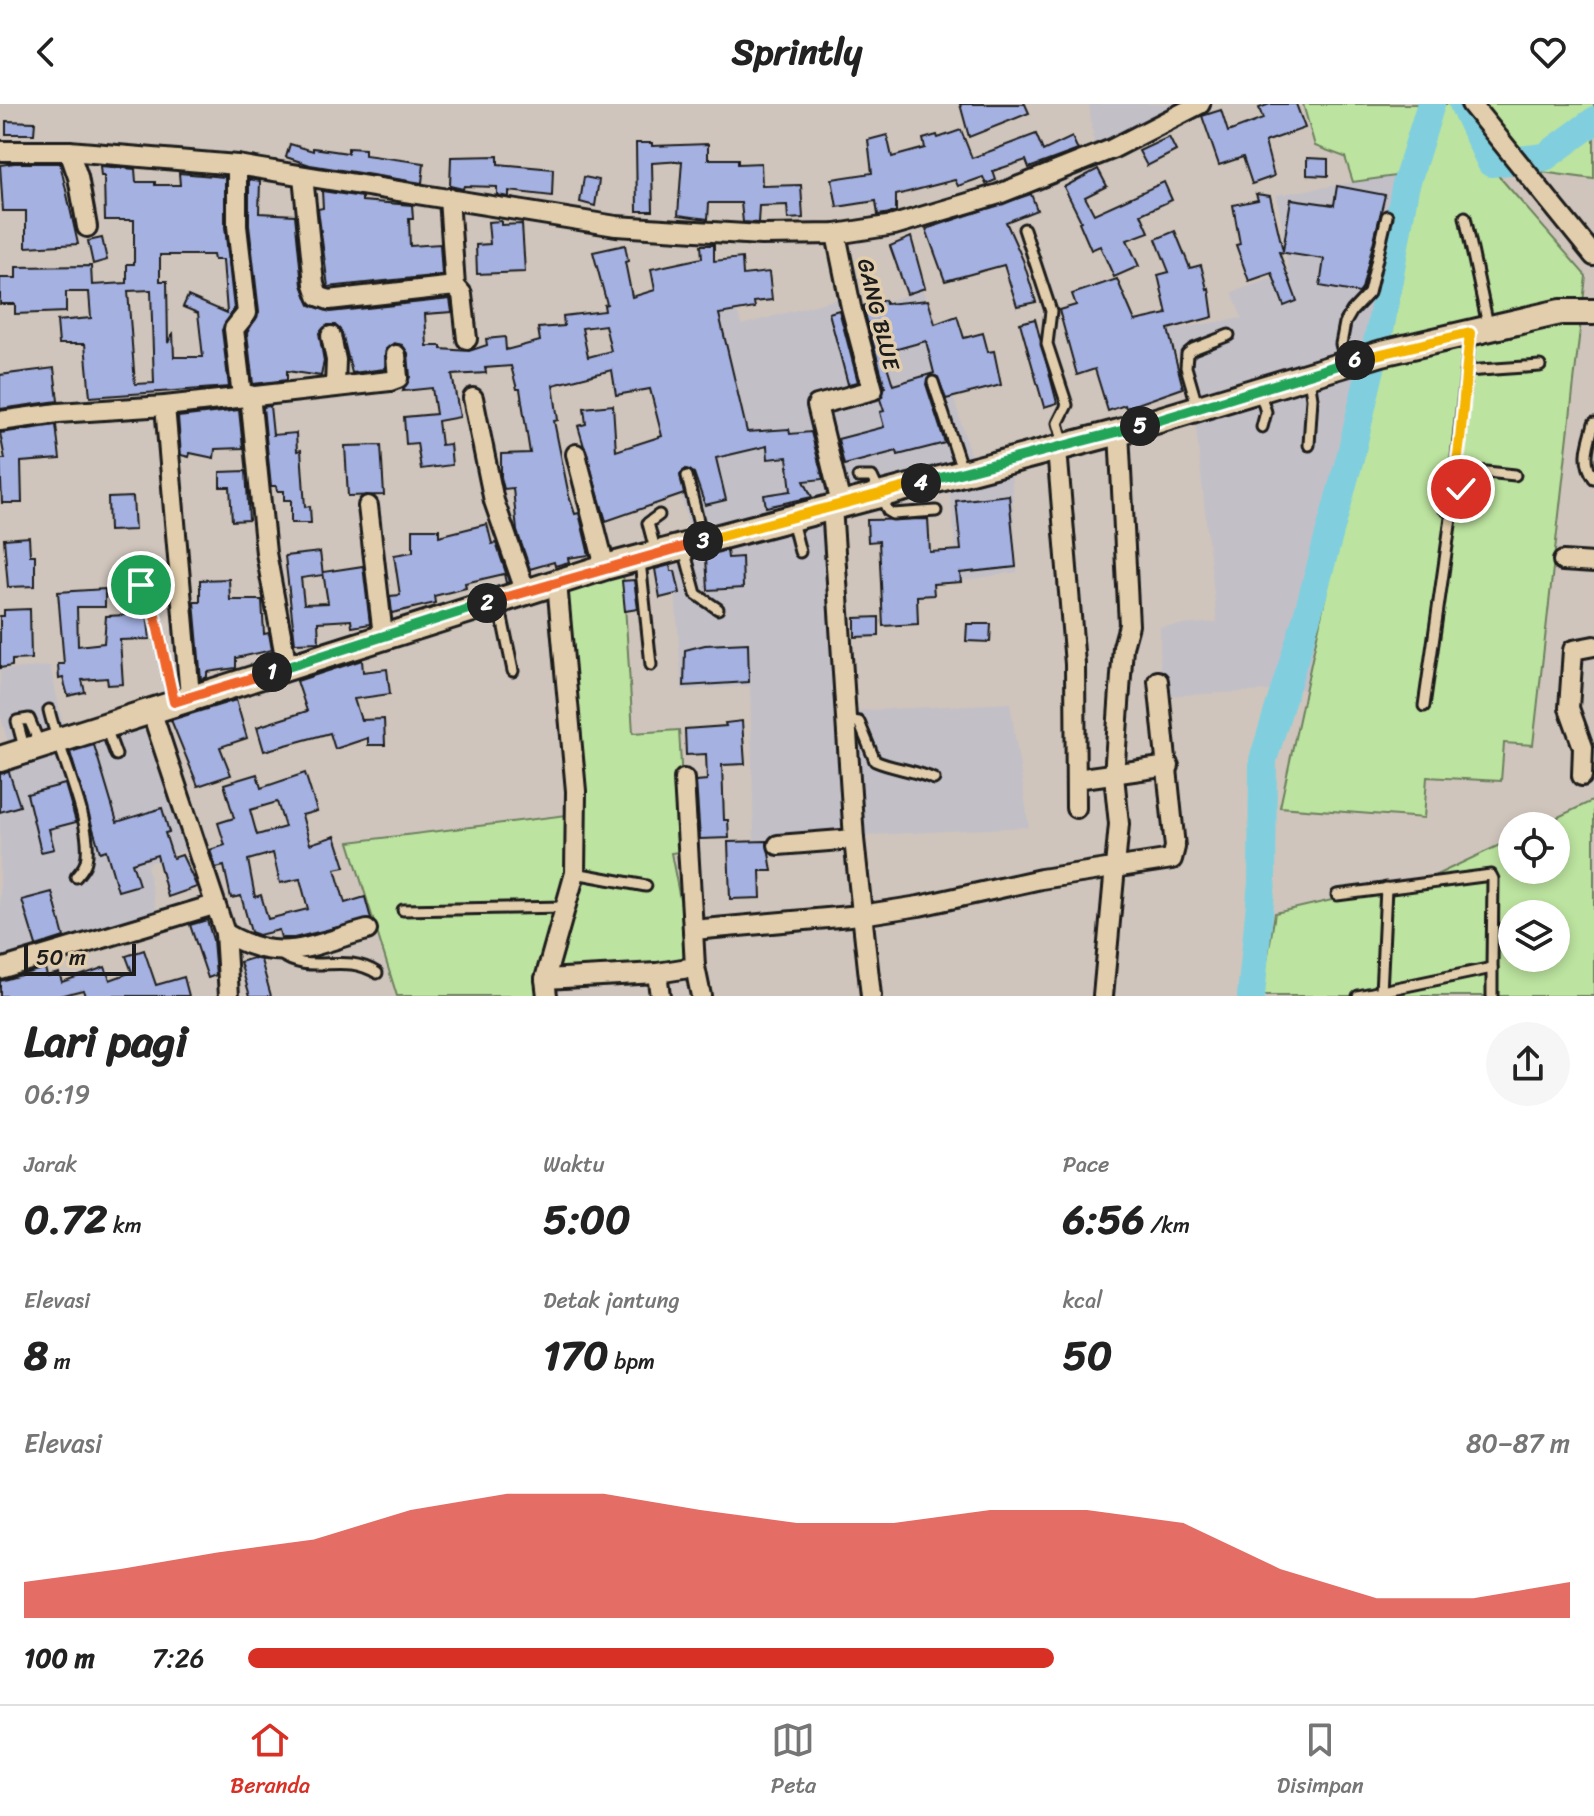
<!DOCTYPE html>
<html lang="id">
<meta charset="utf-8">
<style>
:root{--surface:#fff;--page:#f6f6f6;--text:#222;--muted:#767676;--line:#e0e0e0;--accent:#d93025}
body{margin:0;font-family:Sriracha,sans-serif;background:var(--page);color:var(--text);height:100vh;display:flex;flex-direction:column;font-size:30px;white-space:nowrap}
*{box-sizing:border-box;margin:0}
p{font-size:26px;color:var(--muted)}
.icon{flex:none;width:44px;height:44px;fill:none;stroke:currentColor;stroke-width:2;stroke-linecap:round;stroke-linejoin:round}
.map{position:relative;height:892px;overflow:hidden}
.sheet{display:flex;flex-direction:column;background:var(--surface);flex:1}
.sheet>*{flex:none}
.tools{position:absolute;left:1498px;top:708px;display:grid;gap:16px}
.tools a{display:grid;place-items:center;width:72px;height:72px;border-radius:50%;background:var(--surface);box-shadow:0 4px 12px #0003;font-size:40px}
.scale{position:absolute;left:24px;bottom:20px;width:112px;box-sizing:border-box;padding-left:8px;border:4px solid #1c1c1c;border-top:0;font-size:22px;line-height:28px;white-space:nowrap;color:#1c1c1c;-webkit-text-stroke:6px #e2ceac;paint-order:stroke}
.pin{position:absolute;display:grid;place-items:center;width:68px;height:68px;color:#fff;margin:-34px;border:4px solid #fff;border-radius:50%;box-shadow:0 2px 8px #0007}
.km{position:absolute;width:40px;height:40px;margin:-20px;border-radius:50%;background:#222;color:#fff;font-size:22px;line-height:40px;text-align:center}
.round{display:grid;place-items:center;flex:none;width:84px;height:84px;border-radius:42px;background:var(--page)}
.summary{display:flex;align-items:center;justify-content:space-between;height:136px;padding:0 24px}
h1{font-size:44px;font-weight:700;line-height:60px}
.figures{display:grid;grid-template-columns:repeat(3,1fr);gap:12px;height:136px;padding:8px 24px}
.figures div{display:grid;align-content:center}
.figures b{font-size:40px;font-weight:700}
.figures small{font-size:22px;font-weight:400}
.figures p{font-size:22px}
.chart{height:224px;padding:16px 24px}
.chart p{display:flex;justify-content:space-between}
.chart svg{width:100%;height:144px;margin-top:8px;fill:var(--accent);opacity:.7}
ul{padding:0 24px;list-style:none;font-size:26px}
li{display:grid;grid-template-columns:128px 96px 1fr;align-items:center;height:60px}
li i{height:20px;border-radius:10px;background:var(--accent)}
header{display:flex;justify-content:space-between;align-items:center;height:104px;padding:0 24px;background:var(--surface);font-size:36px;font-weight:700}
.dock{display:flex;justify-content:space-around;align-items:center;height:112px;border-top:2px solid var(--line);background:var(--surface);font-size:22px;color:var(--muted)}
.dock a{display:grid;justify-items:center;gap:4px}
.dock .selected{color:var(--accent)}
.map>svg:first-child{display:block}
.built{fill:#c2bfc7}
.green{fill:#bce39f;stroke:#6c805e;stroke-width:2;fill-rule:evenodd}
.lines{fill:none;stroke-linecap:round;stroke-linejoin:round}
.river{stroke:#81cfde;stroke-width:28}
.building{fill:#a4b1e1;stroke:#1c1c1c;stroke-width:2;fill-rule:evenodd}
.lane-casing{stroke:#1c1c1c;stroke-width:15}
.street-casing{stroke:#1c1c1c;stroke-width:24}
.secondary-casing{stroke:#1c1c1c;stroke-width:30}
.lane{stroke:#e2ceac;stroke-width:9}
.street{stroke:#e2ceac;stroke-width:18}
.secondary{stroke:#e2ceac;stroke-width:24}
.split-1-casing{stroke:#fff;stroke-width:16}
.split-2-casing{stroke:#fff;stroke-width:16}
.split-3-casing{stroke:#fff;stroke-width:16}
.split-4-casing{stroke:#fff;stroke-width:16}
.split-5-casing{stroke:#fff;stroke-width:16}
.split-6-casing{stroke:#fff;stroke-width:16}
.split-7-casing{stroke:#fff;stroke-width:16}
.split-8-casing{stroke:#fff;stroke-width:16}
.split-1{stroke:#f0652b;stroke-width:10}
.split-2{stroke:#22a559;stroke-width:10}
.split-3{stroke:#f0652b;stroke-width:10}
.split-4{stroke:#f5b400;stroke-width:10}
.split-5{stroke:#22a559;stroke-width:10}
.split-6{stroke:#22a559;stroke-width:10}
.split-7{stroke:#f5b400;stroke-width:10}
.split-8{stroke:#f5b400;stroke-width:10}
.labels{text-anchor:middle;stroke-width:7;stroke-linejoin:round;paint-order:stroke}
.street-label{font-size:22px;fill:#1c1c1c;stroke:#e2ceac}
</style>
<header><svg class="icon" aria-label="back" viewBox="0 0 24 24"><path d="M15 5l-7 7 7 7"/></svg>Sprintly<svg class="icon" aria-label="heart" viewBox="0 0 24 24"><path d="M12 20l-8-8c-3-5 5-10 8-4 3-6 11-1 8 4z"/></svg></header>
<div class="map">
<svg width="1594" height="892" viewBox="0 0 1594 892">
<rect width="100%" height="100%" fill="#cfc5bc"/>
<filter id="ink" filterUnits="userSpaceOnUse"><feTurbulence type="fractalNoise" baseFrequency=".0125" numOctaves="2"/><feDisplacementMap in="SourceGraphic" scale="16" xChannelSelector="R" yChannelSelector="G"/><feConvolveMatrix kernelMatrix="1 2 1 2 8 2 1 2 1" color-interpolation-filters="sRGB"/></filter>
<g filter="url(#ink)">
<!-- built -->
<g class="built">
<polygon points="1089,0 1185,0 1094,40"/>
<polygon points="1417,68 1306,585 1160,592 1160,523 1217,518 1193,296 1168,226 1242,214 1232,188 1289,169 1277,91"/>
<polygon points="728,185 742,221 848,192 850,209 923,186 973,361 1010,347 1017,468 959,477 950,388 839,414 849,607 1010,599 1029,723 754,737 750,582 682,586 672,441 691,430 633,215"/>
<polygon points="50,562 67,638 140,615 187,745 147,760 158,816 0,858 0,641 8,638 0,609 0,566"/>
</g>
<!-- green -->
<g class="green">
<polygon points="1303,0 1594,0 1594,75 1489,61 1586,172 1533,641 1504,639 1501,677 1427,673 1424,714 1280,703 1417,69 1353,78 1345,53 1315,42"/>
<polygon points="623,469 633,629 679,626 686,747 671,749 693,862 555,875 554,892 397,892 349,738 575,710 556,487"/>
<path d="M1594 696V892H1261L1275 809 1432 773 1512 735V766H1556V722H1539ZM1512 810H1556V854H1512Z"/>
</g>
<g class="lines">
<!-- river -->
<g class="river">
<polyline points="1463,0 1491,59 1545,53 1594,17"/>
<polyline points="1251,892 1262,778 1263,656 1306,516 1350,354 1381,221 1405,84 1431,0"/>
</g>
</g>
<!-- building -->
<g class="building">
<polygon points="960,0 1025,0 1029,9 969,33"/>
<polygon points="1270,0 1296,0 1305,24 1265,38 1274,72 1252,80 1243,53 1219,61 1202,12 1221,6 1228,28 1263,15 1259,4"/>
<polygon points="6,17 35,18 34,30 6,30"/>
<polygon points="961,26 972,54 1036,30 1043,47 1072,33 1078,46 1029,64 1026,56 993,67 996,76 986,80 983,73 958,82 955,76 896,91 896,108 891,109 878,111 876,97 837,103 832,75 872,69 868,36 887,31 892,53 925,44 923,35 937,31 938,34"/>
<polygon points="1169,33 1176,47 1147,62 1139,47"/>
<polygon points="636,39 652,39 652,42 708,40 708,55 738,55 738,60 761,59 762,82 801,81 803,114 788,115 787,101 759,102 758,119 743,118 741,99 709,99 708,115 678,111 682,57 652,59 653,107 637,107"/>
<polygon points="290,40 313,47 313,44 348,49 348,44 365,45 365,51 424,59 422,79 310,61 286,53"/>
<polygon points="498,52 498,60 553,65 552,92 509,87 509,93 497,91 497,83 464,82 463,85 450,82 451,53"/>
<polygon points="1307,54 1328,55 1328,72 1307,71"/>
<polygon points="14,59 60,59 78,140 26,143 26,107 3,107 0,61"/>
<path d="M100 62 135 65 136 78H155V81H180L179 69 225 73V123L234 205 222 226 229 283 90 293 85 240H59L57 217 91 214 89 188H66V208L15 210V200H0V174H16V163L91 162 92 181 127 179V160H134V116H105L104 72H101ZM160 151H213L214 156H223L227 209 188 192 183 203 198 209 203 253H174L173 228 168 239 167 177H160ZM151 186 154 279 135 280 128 187Z"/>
<polygon points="1098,65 1107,82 1085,93 1094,110 1164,78 1172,96 1141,110 1149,128 1127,136 1139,162 1114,173 1100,142 1091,146 1079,118 1081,117 1064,83"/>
<polygon points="584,73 599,76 595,102 580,98"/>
<path d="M249 75 260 77 259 109 295 111 302 181 310 201 330 208 450 195 452 208 425 210 427 242H441V245L469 247 487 241 486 235 505 233 506 246 540 237 538 224 564 222 563 212 605 207 604 201 607 200 593 148 625 141 628 157 625 158 632 193 655 186 651 165 702 154 701 141H714V157L742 154 743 171 769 168 772 196 754 198 755 204 719 210 747 328 789 325 790 330 811 328 823 375 804 377 812 393 766 403 764 391 791 387 787 353 768 355 767 342 716 354 726 396 705 401 694 369 686 365 680 371 684 390 606 417 578 322 586 320 584 304 613 301 616 347 662 332 650 285 616 291 612 266 553 281 558 316 554 317 569 392 575 410 579 409 589 451 568 454 569 458 555 462 554 458 530 465 517 427 513 384 504 385 501 373V350L530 349 520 285H517L511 262 485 264 486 269 452 271 460 313 438 317 441 341 450 340 452 361 421 365 417 339 406 340 404 313 436 310 432 284 403 287 410 273 408 249 402 241 394 239 386 245 385 265 352 269 342 229 335 221H328L319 229 324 257 321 272 287 267V276L253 280 247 229 259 208 249 121ZM605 221 611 247 588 253 582 224Z"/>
<polygon points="1337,82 1385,91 1362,185 1359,189 1320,182 1324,155 1279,148 1297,197 1284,202 1272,169 1249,177 1236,141 1240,140 1233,101 1258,96 1256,90 1270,92 1283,147 1291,95 1334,101"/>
<polygon points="322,87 362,93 362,97 412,101 413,115 409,115 410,142 440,140 442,171 328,183 318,105 323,104"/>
<polygon points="1031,90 1037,106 1006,118 1023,156 1036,198 1017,202 1004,161 945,177 926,125"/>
<polygon points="501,117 501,121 522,120 525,168 477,170 476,141 490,140 488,118"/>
<polygon points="1175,127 1190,164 1201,161 1207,185 1209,184 1213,213 1168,225 1183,284 1126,304 1125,301 1108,307 1095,265 1077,271 1059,206 1076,201 1072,190 1117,175 1135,217 1167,210 1158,171 1169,168 1156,135"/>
<polygon points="911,133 925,184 907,190 890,142"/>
<polygon points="102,134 107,156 93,160 88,137"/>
<path d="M885 196 886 200 928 196 935 220 957 212 964 234 983 229 988 248 994 247 1001 281 946 295 938 273 930 271 926 280 945 339 898 351 897 347 844 361 838 335 884 323 880 308 884 307 880 295 885 283 863 202ZM926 237 934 269 893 281 883 249Z"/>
<polygon points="839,206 858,278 848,280 829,209"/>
<polygon points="1035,215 1057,299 1044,303 1020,219"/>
<polygon points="54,264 58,297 0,305 0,271"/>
<polygon points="270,302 273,331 296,329 297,347 301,346 305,403 310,402 311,419 291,419 291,396 284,396 284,387 277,387 276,382 271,382 263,303"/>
<polygon points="239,306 243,344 215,345 214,354 190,349 189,353 181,351 178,313"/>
<polygon points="56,321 60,355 21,358 22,399 2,399 0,355 5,355 0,329"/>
<polygon points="381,341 384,391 348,392 345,342"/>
<polygon points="246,367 249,416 232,417 230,383 220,383 220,368"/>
<polygon points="1009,391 1016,463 960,469 961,478 933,480 934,491 917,492 918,520 883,522 879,437 868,438 867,416 928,415 930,448 961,446 956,397"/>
<polygon points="133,393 135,426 109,427 108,394"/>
<polygon points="487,420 492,440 496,439 509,478 506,479 504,470 465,479 466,484 434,492 435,499 392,509 390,492 400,491 394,451 413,448 413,425 439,425 439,432"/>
<polygon points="29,433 30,451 35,451 35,482 8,483 4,435"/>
<polygon points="727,446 728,454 742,453 743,484 708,486 706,454 697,454"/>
<polygon points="320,448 323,471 301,474 304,500 328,499 323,468 363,462 370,520 352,523 351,516 318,518 319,538 295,539 285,452"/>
<polygon points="670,461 671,467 675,467 680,489 660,494 655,465"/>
<polygon points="229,475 230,496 262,496 264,530 269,529 272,546 236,554 236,564 207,568 207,573 201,576 194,498 200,498 200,476"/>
<polygon points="634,476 638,505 625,507 622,477"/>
<polygon points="105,485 105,503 77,503 78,542 104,539 106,512 147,510 150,535 120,536 123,580 108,581 107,574 82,576 85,588 68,592 63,574 59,575 58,560 64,560 58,488"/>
<polygon points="30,505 31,555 12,556 12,562 0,564 0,512 4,512 4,506"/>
<polygon points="879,513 879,532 855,533 855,514"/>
<polygon points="967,520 991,520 990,538 966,537"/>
<polygon points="748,539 749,578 684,582 685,546 705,541"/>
<polygon points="362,556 363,568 387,565 390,590 354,595 361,616 384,615 385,641 368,641 368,634 335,645 330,629 264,647 257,623 307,607 297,577"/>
<polygon points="236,596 247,634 220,643 231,671 198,682 171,616"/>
<polygon points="742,617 745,660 722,661 724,716 728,716 729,734 700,735 696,677 707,676 706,650 686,651 685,625 726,622 725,619"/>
<polygon points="94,641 117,718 162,704 169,728 165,729 173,754 182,751 197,783 168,793 157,751 132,759 139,781 118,787 106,746 100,748 70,648"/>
<polygon points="9,668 20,702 0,708 0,670"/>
<path d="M305 669 317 707 302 711 310 740 335 732 345 763 335 765 345 799 365 793 371 815 294 834H281L279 826 259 831 251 828 241 792 231 794 224 762 216 764 210 746 225 741 218 719 234 714 224 680 257 670 261 684ZM277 698 285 723 257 731 250 706ZM273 749 280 779 300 775 308 805 268 815 261 791 255 793 248 756Z"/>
<polygon points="65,680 76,718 49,725 54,745 41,748 27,690"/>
<polygon points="767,737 772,767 760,767 761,794 730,795 728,738"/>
<polygon points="52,788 64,833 36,842 22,796"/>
<polygon points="207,816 213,836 216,871 208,874 190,821"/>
<polygon points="144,846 156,881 184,873 189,892 85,892 83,886 59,892 0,892 0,877 45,864 47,872 59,869 62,878 105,863 110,876 132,868 126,852"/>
<polygon points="253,854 261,856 271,892 250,892 240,858"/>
</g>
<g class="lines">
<defs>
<g id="lane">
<polyline points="1465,113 1488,221"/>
<polyline points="1024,125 1051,207 1047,240 1067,301 1058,319 1064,340"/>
<polyline points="1346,259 1341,240 1345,219 1352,207 1369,189 1387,112"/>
<polyline points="1466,267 1540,262"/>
<polyline points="933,278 963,369"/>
<polyline points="1260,289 1266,308 1262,323"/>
<polyline points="1197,301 1186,263 1187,250 1193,245 1229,231"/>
<path d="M1594 319C1589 339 1581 356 1594 374"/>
<polyline points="1309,341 1312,294 1309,274"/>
<polyline points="1458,365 1515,371"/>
<polyline points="687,372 703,437"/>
<polyline points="858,373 872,373 888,407 893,410 936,407"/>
<polyline points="1454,382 1470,232"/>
<circle cx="1453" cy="395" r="13"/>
<polyline points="792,417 800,448"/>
<polyline points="684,445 696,490 718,505"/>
<polyline points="656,449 648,419 659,411"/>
<polyline points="640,457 651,561"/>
<polyline points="130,480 141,481 150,489 174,598"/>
<polyline points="499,499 513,567"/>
<polyline points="1424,602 1452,407"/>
<path d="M49 606C57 644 95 722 86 757 85 763 80 768 76 773"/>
<path d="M846 616 859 618 875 657C893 665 914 666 934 675"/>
<polyline points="106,624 116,651"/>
<polyline points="25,647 17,617 29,615 40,641"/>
<polyline points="575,769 646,782"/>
<polyline points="1337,791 1491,771 1493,775 1492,864"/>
<polyline points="403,806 566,803"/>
<path d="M279 849C311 873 342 847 377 869"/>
<polyline points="1381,889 1386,784"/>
<polyline points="1358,892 1492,864 1492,892"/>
</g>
<g id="street">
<polyline points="1471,0 1594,152"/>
<polyline points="0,47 69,47 237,61 616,122 761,131 836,130 894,121 999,90 1112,45 1200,0"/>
<polyline points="69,47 78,73 87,123"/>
<polyline points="237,61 237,122 247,209 234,225 242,292"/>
<polyline points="303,72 314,180 318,192 329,196 455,182 462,190 467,235"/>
<polyline points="449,94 455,182"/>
<polyline points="836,130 851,203 873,286 817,301 841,400"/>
<polyline points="331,232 336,256 335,282"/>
<polyline points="250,291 266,449 287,563"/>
<polyline points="473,294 494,397 525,486"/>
<polyline points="165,302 190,592"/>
<polyline points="0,317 58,309 165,302 390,277 398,274 396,251"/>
<polyline points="1057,345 1075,560 1076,704"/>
<polyline points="576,350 605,463"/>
<polyline points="368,402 383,532"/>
<polyline points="832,402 854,735 871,892"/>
<polyline points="1563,457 1594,459"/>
<polyline points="151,606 225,829 229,892"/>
<polyline points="1582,672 1583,643 1569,604 1573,546 1594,542"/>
<polyline points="684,675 693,826"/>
<polyline points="1076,675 1169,662"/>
<polyline points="778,741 854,735"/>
<path d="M225 829C281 862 309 841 367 826"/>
<polyline points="695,863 701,892"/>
<polyline points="0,865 214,801"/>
<polyline points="657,869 660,892"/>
<polyline points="545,875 657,869 695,863 693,826 861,811 919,802 1041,775 1172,755 1175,743 1158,577"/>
<polyline points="547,892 545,875 575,769 576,687 557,479"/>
<polyline points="1103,892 1119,720 1114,672 1123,543 1129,521 1119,328"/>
</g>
<polyline id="secondary" points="0,655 605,463 1119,328 1382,249 1560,208 1594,208"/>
</defs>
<!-- lane casing -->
<use href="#lane" class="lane-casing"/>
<!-- street casing -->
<use href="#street" class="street-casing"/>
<!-- secondary casing -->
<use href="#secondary" class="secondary-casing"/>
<!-- lane -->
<use href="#lane" class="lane"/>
<!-- street -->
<use href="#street" class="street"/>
<!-- secondary -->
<use href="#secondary" class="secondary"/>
</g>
</g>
<g class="lines" filter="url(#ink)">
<defs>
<polyline id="split-1" points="141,481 150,489 174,598 272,568"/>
<polyline id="split-2" points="272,568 487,499"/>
<polyline id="split-3" points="487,499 703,437"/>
<polyline id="split-4" points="703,437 921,379"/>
<polyline id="split-5" points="921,379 1140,322"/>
<polyline id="split-6" points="1140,322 1355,256"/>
<polyline id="split-7" points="1355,256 1470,229 1460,336"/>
<polyline id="split-8" points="1460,336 1454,382 1461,385"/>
</defs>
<!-- split-1 casing -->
<use href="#split-1" class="split-1-casing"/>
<!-- split-2 casing -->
<use href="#split-2" class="split-2-casing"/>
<!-- split-3 casing -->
<use href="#split-3" class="split-3-casing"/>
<!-- split-4 casing -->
<use href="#split-4" class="split-4-casing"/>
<!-- split-5 casing -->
<use href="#split-5" class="split-5-casing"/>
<!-- split-6 casing -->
<use href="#split-6" class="split-6-casing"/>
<!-- split-7 casing -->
<use href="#split-7" class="split-7-casing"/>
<!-- split-8 casing -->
<use href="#split-8" class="split-8-casing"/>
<!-- split-1 -->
<use href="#split-1" class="split-1"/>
<!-- split-2 -->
<use href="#split-2" class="split-2"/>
<!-- split-3 -->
<use href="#split-3" class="split-3"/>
<!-- split-4 -->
<use href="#split-4" class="split-4"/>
<!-- split-5 -->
<use href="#split-5" class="split-5"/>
<!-- split-6 -->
<use href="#split-6" class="split-6"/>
<!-- split-7 -->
<use href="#split-7" class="split-7"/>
<!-- split-8 -->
<use href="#split-8" class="split-8"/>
</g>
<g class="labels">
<!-- street labels -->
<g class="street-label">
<text transform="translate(879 210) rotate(76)" y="8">GANG BLUE</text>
</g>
</g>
</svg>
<div class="tools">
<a><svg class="icon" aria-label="locate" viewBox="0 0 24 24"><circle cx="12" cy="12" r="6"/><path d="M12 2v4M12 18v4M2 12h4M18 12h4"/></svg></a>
<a><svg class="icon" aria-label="layers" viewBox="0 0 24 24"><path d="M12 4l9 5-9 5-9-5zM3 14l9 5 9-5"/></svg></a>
</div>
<div class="scale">50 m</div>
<div class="pin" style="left:141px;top:481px;background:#1e9e55"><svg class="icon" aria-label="arrive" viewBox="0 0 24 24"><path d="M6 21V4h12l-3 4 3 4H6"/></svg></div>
<div class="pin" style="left:1461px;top:385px;background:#d93025"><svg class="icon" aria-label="check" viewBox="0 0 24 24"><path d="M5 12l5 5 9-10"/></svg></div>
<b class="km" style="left:272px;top:568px">1</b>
<b class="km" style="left:487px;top:499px">2</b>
<b class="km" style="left:703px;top:437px">3</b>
<b class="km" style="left:921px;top:379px">4</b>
<b class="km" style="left:1140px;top:322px">5</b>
<b class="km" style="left:1355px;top:256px">6</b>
</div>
<section class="sheet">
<div class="summary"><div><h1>Lari pagi</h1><p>06:19</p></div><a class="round"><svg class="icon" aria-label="share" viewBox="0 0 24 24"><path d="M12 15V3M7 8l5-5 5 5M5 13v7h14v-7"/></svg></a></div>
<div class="figures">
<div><p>Jarak</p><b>0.72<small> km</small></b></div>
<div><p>Waktu</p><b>5:00</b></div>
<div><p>Pace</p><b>6:56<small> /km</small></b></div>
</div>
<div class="figures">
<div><p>Elevasi</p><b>8<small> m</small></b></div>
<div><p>Detak jantung</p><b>170<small> bpm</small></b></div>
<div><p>kcal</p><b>50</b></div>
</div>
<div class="chart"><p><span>Elevasi</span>80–87 m</p>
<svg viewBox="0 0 160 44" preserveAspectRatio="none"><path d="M0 44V33L10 29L20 24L30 20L40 11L50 6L60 6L70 11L80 15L90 15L100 11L110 11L120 15L130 29L140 38L150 38L160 33V44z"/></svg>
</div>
<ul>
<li><b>100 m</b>7:26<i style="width:61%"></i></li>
</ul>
</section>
<nav class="dock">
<a class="selected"><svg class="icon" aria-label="home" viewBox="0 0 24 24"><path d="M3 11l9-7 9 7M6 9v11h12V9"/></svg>Beranda</a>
<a><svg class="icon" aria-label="map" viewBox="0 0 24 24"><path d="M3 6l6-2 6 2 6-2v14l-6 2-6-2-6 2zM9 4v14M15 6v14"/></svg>Peta</a>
<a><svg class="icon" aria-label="saved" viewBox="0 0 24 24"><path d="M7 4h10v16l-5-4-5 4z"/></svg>Disimpan</a>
</nav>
